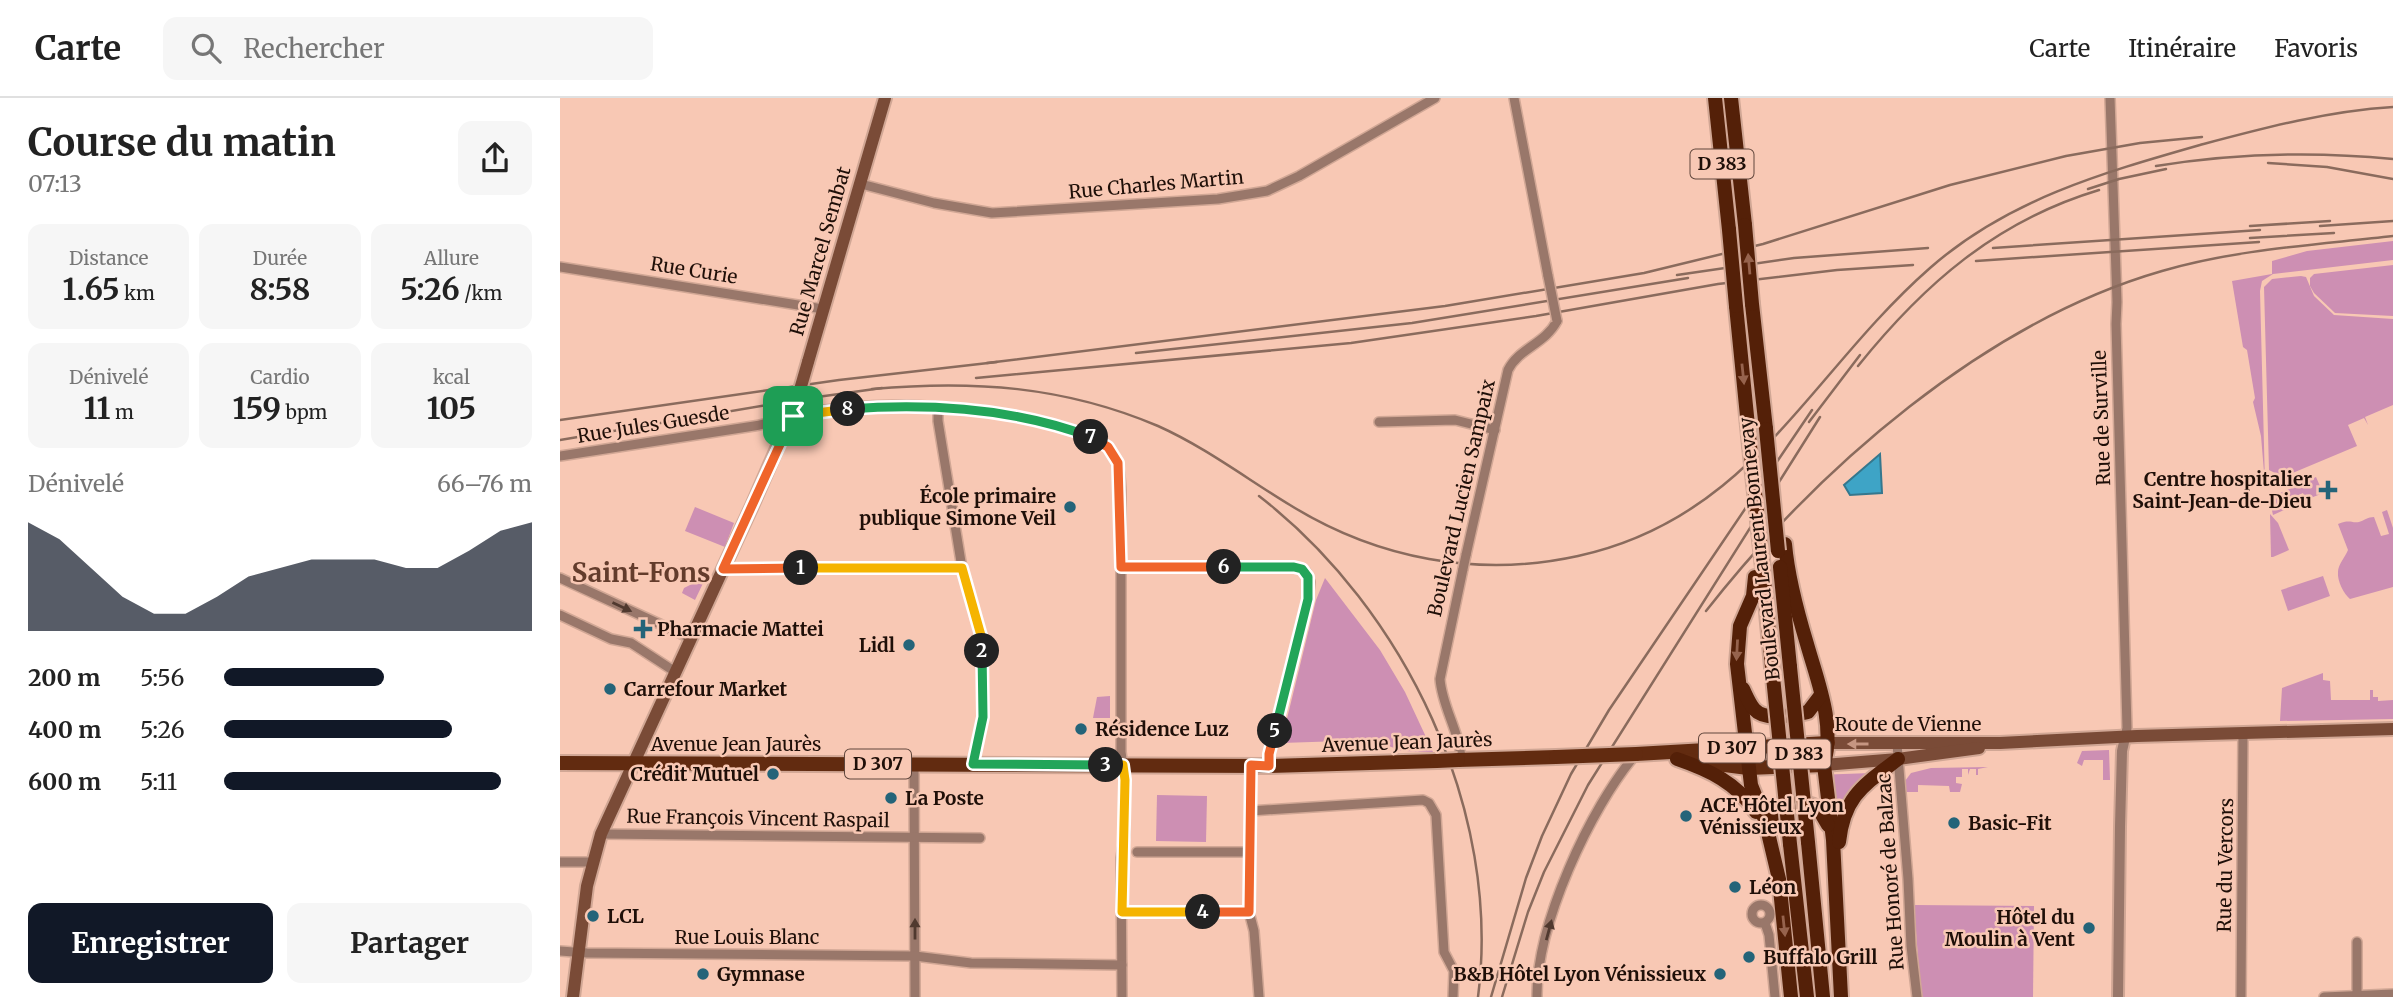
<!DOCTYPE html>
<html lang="fr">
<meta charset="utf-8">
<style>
:root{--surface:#fff;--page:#f6f6f6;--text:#222;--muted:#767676;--line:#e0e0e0;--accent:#111827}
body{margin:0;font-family:Merriweather,serif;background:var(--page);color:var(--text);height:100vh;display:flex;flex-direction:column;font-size:26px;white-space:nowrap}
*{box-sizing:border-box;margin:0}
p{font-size:23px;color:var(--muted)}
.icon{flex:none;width:38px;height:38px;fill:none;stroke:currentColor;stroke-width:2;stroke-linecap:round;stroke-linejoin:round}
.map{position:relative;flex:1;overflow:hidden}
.panel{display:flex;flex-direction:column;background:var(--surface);width:560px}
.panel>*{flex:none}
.pin{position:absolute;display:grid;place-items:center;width:60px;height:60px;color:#fff;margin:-30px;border-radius:14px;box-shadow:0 4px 10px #0006}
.km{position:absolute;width:35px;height:35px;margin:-18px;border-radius:50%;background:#222;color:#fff;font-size:19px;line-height:35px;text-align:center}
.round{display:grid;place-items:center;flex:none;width:74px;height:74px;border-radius:14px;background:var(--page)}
.headline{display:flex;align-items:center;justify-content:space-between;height:119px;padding:0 28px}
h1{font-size:38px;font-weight:700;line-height:52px}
.metrics{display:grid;grid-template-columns:repeat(3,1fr);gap:10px;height:119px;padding:7px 28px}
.metrics div{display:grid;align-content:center;border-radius:14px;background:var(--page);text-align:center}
.metrics b{font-size:30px;font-weight:700}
.metrics small{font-size:19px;font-weight:400}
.metrics p{font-size:19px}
.chart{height:196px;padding:14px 28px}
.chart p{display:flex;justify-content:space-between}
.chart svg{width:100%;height:126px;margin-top:7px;fill:var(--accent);opacity:.7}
.cta{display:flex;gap:14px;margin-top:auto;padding:14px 28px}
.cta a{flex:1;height:80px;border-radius:14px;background:var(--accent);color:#fff;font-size:28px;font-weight:700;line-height:80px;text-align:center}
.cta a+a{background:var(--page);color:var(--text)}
ul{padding:0 28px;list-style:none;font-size:23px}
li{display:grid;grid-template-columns:112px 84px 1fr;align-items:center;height:52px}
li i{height:18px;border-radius:9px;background:var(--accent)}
header{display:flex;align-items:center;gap:42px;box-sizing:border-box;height:98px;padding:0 35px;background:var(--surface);border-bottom:2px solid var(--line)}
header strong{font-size:33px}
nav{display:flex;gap:38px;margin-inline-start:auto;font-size:24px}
.search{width:490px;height:63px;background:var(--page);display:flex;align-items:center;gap:18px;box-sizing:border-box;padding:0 24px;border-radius:14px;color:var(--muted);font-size:26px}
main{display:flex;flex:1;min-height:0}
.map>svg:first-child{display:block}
.green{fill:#cd8fb3}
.water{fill:#3ea4c6;stroke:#35778d;stroke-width:2}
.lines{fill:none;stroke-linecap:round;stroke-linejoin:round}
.minor-casing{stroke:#d1a795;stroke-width:12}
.tertiary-casing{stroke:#d1a795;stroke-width:14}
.secondary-casing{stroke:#d1a795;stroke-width:16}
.primary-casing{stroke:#d1a795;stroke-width:18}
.trunk-casing{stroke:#d1a795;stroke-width:18}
.minor{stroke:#99776a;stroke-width:9}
.tertiary{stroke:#99776a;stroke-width:10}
.secondary{stroke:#7a4b37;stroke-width:12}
.primary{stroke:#622b10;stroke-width:14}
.trunk{stroke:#542008;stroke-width:14}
.rail{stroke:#8a6b5d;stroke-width:2.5}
.minor-bridge-casing{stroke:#d1a795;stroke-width:12;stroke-linecap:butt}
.secondary-bridge-casing{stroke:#d1a795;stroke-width:16;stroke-linecap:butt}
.primary-bridge-casing{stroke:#d1a795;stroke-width:18;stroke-linecap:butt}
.trunk-bridge-casing{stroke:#d1a795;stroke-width:18;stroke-linecap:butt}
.minor-bridge{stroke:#99776a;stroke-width:9}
.secondary-bridge{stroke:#7a4b37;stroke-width:12}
.primary-bridge{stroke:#622b10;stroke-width:14}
.trunk-bridge{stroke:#542008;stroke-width:14}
.oneway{fill:#96634d}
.oneway2{fill:#50392f}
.oneway3{fill:#c69682}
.split-1-casing{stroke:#fff;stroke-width:14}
.split-2-casing{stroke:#fff;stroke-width:14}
.split-3-casing{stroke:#fff;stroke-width:14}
.split-4-casing{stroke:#fff;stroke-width:14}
.split-5-casing{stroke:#fff;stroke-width:14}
.split-6-casing{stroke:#fff;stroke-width:14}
.split-7-casing{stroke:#fff;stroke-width:14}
.split-8-casing{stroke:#fff;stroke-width:14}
.split-9-casing{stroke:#fff;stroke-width:14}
.split-1{stroke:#f0652b;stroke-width:9}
.split-2{stroke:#f5b400;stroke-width:9}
.split-3{stroke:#22a559;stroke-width:9}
.split-4{stroke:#f5b400;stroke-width:9}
.split-5{stroke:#f0652b;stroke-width:9}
.split-6{stroke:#22a559;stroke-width:9}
.split-7{stroke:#f0652b;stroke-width:9}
.split-8{stroke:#22a559;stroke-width:9}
.split-9{stroke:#f5b400;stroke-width:9}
.poi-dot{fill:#246479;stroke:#f8c8b4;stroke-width:2.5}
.labels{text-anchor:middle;stroke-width:5;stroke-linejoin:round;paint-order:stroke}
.shield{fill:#f8c8b4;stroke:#60463c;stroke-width:2}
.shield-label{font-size:18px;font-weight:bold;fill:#1f0f08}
.street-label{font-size:19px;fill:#1f0f08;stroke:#f8c8b4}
.poi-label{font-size:19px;font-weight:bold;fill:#1f0f08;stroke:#f8c8b4;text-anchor:start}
.district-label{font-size:26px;font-weight:bold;fill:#633c2c;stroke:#f8c8b4}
</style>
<header>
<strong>Carte</strong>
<div class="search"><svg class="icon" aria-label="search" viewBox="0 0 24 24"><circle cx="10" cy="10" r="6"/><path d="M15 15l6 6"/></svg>Rechercher</div>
<nav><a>Carte</a><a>Itinéraire</a><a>Favoris</a></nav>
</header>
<main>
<section class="panel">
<div class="headline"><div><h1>Course du matin</h1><p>07:13</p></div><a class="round"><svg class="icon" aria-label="share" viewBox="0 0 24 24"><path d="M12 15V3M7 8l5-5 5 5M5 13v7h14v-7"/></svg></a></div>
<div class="metrics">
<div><p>Distance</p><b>1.65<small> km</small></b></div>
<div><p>Durée</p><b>8:58</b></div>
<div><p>Allure</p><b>5:26<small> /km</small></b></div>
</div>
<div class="metrics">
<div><p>Dénivelé</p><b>11<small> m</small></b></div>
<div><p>Cardio</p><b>159<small> bpm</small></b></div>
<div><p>kcal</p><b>105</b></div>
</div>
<div class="chart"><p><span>Dénivelé</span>66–76 m</p>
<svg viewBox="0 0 160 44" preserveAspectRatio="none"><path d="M0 44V6L10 12L20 22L30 32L40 38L50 38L60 32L70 25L80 22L90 19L100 19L110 19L120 22L130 22L140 16L150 9L160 6V44z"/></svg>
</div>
<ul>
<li><b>200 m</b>5:56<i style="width:52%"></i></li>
<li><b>400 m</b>5:26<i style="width:74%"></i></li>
<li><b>600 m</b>5:11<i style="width:90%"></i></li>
</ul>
<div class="cta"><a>Enregistrer</a><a>Partager</a></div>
</section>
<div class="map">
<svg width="1833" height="899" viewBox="0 0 1833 899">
<rect width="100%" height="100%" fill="#f8c8b4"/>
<!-- green -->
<g class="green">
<polygon points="1833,143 1833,162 1713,176 1702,183 1700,193 1705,386 1701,338 1693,304 1695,300 1687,252 1683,249 1672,183 1712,176 1712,163 1747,153"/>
<polygon points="1833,167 1833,218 1775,215 1754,195 1750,188 1750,180 1754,176"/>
<polygon points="1741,178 1746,179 1754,198 1774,217 1833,221 1833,307 1805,319 1808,327 1804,320 1788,327 1797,348 1723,379 1709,372 1704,189 1712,181"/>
<polygon points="1756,379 1763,395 1746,402 1743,395 1730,401 1733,408 1713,417 1711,408 1718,396"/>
<polygon points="135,409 174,425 165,449 125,433"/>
<path d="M1827 412 1833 430V489L1790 501C1784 496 1777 483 1778 474 1778 467 1785 459 1788 452L1778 426C1790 421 1790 425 1799 424 1805 422 1808 419 1814 419L1821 438 1829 436 1822 414Z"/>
<polygon points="1710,416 1718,425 1729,452 1713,459 1711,459"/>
<polygon points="1763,478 1770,498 1728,513 1721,492"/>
<polygon points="146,479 135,502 122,495 124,490"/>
<polygon points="765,480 820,552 845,594 873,654 842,653 813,642 721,645 756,502"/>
<polygon points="1763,575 1763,582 1770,583 1771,602 1810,602 1810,592 1813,592 1813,599 1818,599 1818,603 1833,602 1833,621 1720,623 1722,590"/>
<polygon points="550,598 550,620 533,620 537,599"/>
<polygon points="1549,652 1550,682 1543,682 1543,662 1524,662 1522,668 1517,665 1522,653"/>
<polygon points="1428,669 1418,671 1418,677 1416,677 1416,671 1410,671 1408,677 1408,671 1402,671 1402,679 1396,679 1396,685 1402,686 1400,694 1390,694 1389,688 1358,687 1358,694 1346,694 1345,683 1351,675 1371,670"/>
<polygon points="1311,675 1276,725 1268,692 1256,677"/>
<polygon points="597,697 647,698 646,744 596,743"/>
<polygon points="1354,807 1474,808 1473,899 1361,899"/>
</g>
<!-- water -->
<polygon class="water" points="1320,356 1322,395 1290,397 1284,387"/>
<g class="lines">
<defs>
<g id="minor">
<polyline points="954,0 988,178"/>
<polyline points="1550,0 1557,204 1556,226 1567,630 1565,640"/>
<polyline points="301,86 374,105 432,115 658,101 707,93 739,78 875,0"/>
<polyline points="0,169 263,211"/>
<polyline points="378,310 378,323 402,470 422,541 423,619 413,666"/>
<polyline points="819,324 895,322 935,332"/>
<path d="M0 358 194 328C208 326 221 320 235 317 317 301 416 305 497 328 514 333 538 337 550 352 560 363 560 378 561 392V654L565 682V735L561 760 562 899"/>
<path d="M906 457 948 272C959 250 985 246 997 223"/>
<polyline points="561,469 734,469 746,474 750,484 748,501 709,656 709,668"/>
<polyline points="163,471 402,470"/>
<polyline points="0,480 130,540"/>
<polyline points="0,517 51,541 71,545 114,573"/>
<polyline points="1337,646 1348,781 1351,848 1357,899"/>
<path d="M901 662C900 634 882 609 880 581L903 471"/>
<polyline points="354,667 355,899"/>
<polyline points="690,713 863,702 869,705 876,717 884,854 894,873 893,899"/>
<polyline points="41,736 420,740"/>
<polyline points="577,754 690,754"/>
<polyline points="0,764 32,764"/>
<circle cx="1201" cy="816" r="9"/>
<polyline points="562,814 689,814 694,833 699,899"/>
<polyline points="689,814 691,667"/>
<polyline points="1205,825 1209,837 1215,899"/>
<polyline points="0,853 27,855 355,858 411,865 562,867"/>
<path d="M977 899C976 827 1030 710 1076 656"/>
<polyline points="1681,899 1683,635"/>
<polyline points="1764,899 1833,896"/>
<polyline points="1797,899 1797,844"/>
</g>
<polyline id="tertiary" points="1558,899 1560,729 1562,653 1565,640"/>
<g id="secondary">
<polyline points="248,264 325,0"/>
<polyline points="1268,645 1440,645 1577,638 1833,631"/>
<polyline points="1264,667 1338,661 1419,650"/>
<polyline points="13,899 27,788 41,736 192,408 235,309"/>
</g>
<g id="primary">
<polyline points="1076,656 1268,645"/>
<polyline points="898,662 996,659"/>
<polyline points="1126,662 1188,670 1264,667"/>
<polyline points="0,665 709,668 877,663"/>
</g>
<g id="trunk">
<polyline points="1155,0 1169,132"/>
<polyline points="1171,0 1185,127"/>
<polyline points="1192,206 1206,331"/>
<polyline points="1176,208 1190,348"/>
<path d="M1225 446C1228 480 1237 513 1247 546 1258 585 1275 625 1264 667L1273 742 1281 899"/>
<polyline points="1220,469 1230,569"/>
<polyline points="1203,471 1212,569"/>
<polyline points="1195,479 1193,498 1180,528 1177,566 1191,687 1205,722 1219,781 1231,899"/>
<path d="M1183 591C1186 597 1189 605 1194 611 1205 624 1234 617 1248 614L1261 597"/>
<path d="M1117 661C1149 672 1177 685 1196 714"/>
<path d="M1209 735C1212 709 1234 698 1258 710L1268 727"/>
<polyline points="1248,744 1263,899"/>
<path d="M1279 744C1284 698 1304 687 1338 661"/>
<polyline points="1230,746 1247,899"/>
</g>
</defs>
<!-- minor casing -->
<use href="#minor" class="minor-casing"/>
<!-- tertiary casing -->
<use href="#tertiary" class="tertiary-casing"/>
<!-- secondary casing -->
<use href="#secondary" class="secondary-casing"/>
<!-- primary casing -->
<use href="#primary" class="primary-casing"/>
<!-- trunk casing -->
<use href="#trunk" class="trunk-casing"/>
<!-- minor -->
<use href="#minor" class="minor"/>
<!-- tertiary -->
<use href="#tertiary" class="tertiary"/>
<!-- secondary -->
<use href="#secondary" class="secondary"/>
<!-- primary -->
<use href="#primary" class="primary"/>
<!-- trunk -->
<use href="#trunk" class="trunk"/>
<!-- rail -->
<g class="rail">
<polyline points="1708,65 1767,69 1833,81"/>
<path d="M1596 68C1677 55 1752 53 1833 61"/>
<polyline points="1528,91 1559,81 1606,71"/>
<polyline points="1690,128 1770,123"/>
<polyline points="1760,128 1833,123"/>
<polyline points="1690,140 1774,135"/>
<polyline points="1433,150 1700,132"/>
<polyline points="1416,163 1699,144"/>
<polyline points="1117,177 1234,160 1368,150"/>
<polyline points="576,255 852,225 1128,180"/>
<polyline points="427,265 885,208 1084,175 1203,146 1390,87 1506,58 1580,45 1642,39"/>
<path d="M1298 268C1364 186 1436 123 1539 92"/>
<polyline points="416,280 791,245 976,218 1158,186 1277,172 1353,167"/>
<path d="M312 291C413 282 504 288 598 328 645 349 687 381 730 407 817 461 918 480 1018 458 1192 420 1249 276 1370 170 1447 102 1542 75 1640 47 1704 30 1767 13 1833 9"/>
<polyline points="0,322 279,282 437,264"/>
<polyline points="1249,324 1300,257"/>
<polyline points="0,342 243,301 322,290"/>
<path d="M699 398C845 511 942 713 918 899"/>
<path d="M1146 513C1258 370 1425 224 1602 173 1677 151 1756 147 1833 138"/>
<polyline points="931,899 966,780 982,738 1011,676 1049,612 1252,312"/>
<polyline points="942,899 968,814 984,774 1028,687 1260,319"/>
</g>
<defs>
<g id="minor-bridge">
<polyline points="988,178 997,223"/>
<polyline points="903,471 906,457"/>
</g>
<polyline id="secondary-bridge" points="235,309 248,264"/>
<g id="primary-bridge">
<polyline points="996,659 1076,656"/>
<polyline points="877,663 898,662"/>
</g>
<g id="trunk-bridge">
<polyline points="1185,127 1192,206"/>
<polyline points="1169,132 1176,208"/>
<polyline points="1206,331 1218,453"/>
<polyline points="1190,348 1203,470"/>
<polyline points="1212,569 1230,746"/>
<polyline points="1230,569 1248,744"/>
</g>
</defs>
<!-- minor-bridge casing -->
<use href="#minor-bridge" class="minor-bridge-casing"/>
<!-- secondary-bridge casing -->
<use href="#secondary-bridge" class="secondary-bridge-casing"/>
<!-- primary-bridge casing -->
<use href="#primary-bridge" class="primary-bridge-casing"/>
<!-- trunk-bridge casing -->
<use href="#trunk-bridge" class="trunk-bridge-casing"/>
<!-- minor-bridge -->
<use href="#minor-bridge" class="minor-bridge"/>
<!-- secondary-bridge -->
<use href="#secondary-bridge" class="secondary-bridge"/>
<!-- primary-bridge -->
<use href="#primary-bridge" class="primary-bridge"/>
<!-- trunk-bridge -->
<use href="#trunk-bridge" class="trunk-bridge"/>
</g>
<!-- one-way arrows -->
<defs><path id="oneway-solid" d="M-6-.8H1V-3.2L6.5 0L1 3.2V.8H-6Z" transform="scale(1.75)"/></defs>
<g class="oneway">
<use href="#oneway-solid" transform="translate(1189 166) rotate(-95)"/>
<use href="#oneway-solid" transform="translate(1183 276) rotate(84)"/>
<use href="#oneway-solid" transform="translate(1177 552) rotate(93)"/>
<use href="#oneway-solid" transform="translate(1224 828) rotate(84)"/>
</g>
<g class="oneway2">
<use href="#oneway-solid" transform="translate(62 509) rotate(25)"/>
<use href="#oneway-solid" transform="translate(355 831) rotate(-90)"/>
<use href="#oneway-solid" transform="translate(989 832) rotate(-75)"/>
</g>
<use class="oneway3" href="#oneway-solid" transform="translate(1298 646) rotate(-180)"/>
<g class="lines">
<defs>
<polyline id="split-1" points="233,318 163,471 241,470"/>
<polyline id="split-2" points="241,470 402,470 422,541 422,553"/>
<polyline id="split-3" points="422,553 423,619 413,666 546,667"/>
<polyline id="split-4" points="546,667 563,667 565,682 562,814 643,814"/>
<polyline id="split-5" points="643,814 689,814 691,667 709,668 709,656 715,633"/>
<polyline id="split-6" points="664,469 734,469 742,471 748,479 748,501 715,633"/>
<polyline id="split-7" points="531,339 548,349 558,365 561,469 664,469"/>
<path id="split-8" d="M288 311C370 305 454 310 531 339"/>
<polyline id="split-9" points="233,318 288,311"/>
</defs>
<!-- split-1 casing -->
<use href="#split-1" class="split-1-casing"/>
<!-- split-2 casing -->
<use href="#split-2" class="split-2-casing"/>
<!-- split-3 casing -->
<use href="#split-3" class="split-3-casing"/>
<!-- split-4 casing -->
<use href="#split-4" class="split-4-casing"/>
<!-- split-5 casing -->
<use href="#split-5" class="split-5-casing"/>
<!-- split-6 casing -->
<use href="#split-6" class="split-6-casing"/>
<!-- split-7 casing -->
<use href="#split-7" class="split-7-casing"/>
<!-- split-8 casing -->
<use href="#split-8" class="split-8-casing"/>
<!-- split-9 casing -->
<use href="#split-9" class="split-9-casing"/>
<!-- split-1 -->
<use href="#split-1" class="split-1"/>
<!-- split-2 -->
<use href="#split-2" class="split-2"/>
<!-- split-3 -->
<use href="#split-3" class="split-3"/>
<!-- split-4 -->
<use href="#split-4" class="split-4"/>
<!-- split-5 -->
<use href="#split-5" class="split-5"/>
<!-- split-6 -->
<use href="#split-6" class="split-6"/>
<!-- split-7 -->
<use href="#split-7" class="split-7"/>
<!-- split-8 -->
<use href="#split-8" class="split-8"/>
<!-- split-9 -->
<use href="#split-9" class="split-9"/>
</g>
<!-- markers -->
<g class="poi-dot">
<path d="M1764.5 381.5h7v7h7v7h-7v7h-7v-7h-7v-7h7z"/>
<circle cx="510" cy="409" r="7"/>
<path d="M79.5 520.5h7v7h7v7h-7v7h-7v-7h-7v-7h7z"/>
<circle cx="349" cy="547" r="7"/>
<circle cx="50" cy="591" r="7"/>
<circle cx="521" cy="631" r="7"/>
<circle cx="213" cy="676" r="7"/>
<circle cx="331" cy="700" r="7"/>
<circle cx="1126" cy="718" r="7"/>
<circle cx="1394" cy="725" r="7"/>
<circle cx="1175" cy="789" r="7"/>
<circle cx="33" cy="818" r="7"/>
<circle cx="1529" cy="830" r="7"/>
<circle cx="1189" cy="859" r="7"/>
<circle cx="143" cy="876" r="7"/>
<circle cx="1160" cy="876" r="7"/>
</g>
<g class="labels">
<!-- shield labels -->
<g class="shield">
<rect x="1130.5" y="51.5" width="63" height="29" rx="5"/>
<rect x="1139" y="635.5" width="66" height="29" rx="5"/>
<rect x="1207.5" y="641.5" width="63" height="29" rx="5"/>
<rect x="285" y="651.5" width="66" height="29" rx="5"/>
</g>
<g class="shield-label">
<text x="1162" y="72">D 383</text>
<text x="1172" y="656">D 307</text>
<text x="1239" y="662">D 383</text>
<text x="318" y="672">D 307</text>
</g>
<!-- street labels -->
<g class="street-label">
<text transform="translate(596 86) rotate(-5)" y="7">Rue Charles Martin</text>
<text transform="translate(260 153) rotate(-74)" y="7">Rue Marcel Sembat</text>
<text transform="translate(134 172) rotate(9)" y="7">Rue Curie</text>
<text transform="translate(1541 320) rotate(-92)" y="7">Rue de Surville</text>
<text transform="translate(93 326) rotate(-9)" y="7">Rue Jules Guesde</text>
<text transform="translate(901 400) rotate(-77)" y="7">Boulevard Lucien Sampaix</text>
<text transform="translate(1199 451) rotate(-96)" y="7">Boulevard Laurent Bonnevay</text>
<text x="1348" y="633">Route de Vienne</text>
<text transform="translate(847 644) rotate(-2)" y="7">Avenue Jean Jaurès</text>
<text x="176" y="653">Avenue Jean Jaurès</text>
<text transform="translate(198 720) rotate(1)" y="7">Rue François Vincent Raspail</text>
<text transform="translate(1665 767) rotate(-89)" y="7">Rue du Vercors</text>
<text transform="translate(1330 774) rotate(-94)" y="7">Rue Honoré de Balzac</text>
<text x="187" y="846">Rue Louis Blanc</text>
</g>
<!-- poi labels -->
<g class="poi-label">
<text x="1752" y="388" text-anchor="end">Centre hospitalier<tspan x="1752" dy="22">Saint-Jean-de-Dieu</tspan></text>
<text x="496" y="405" text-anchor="end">École primaire<tspan x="496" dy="22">publique Simone Veil</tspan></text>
<text x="97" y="538">Pharmacie Mattei</text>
<text x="335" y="554" text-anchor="end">Lidl</text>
<text x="64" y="598">Carrefour Market</text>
<text x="535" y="638">Résidence Luz</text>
<text x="199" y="683" text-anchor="end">Crédit Mutuel</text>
<text x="345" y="707">La Poste</text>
<text x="1140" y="714">ACE Hôtel Lyon<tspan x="1140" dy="22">Vénissieux</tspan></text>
<text x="1408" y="732">Basic-Fit</text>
<text x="1189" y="796">Léon</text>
<text x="47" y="825">LCL</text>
<text x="1515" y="826" text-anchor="end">Hôtel du<tspan x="1515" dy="22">Moulin à Vent</tspan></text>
<text x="1203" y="866">Buffalo Grill</text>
<text x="157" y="883">Gymnase</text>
<text x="1146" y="883" text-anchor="end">B&amp;B Hôtel Lyon Vénissieux</text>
</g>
<!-- district labels -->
<g class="district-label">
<text x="81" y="484">Saint-Fons</text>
</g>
</g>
</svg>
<div class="pin" style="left:233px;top:318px;background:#1e9e55"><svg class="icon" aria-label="arrive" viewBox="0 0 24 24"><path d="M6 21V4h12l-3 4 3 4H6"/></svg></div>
<b class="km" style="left:241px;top:470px">1</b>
<b class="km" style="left:422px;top:553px">2</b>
<b class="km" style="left:546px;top:667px">3</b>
<b class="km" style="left:643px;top:814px">4</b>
<b class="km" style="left:715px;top:633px">5</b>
<b class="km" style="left:664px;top:469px">6</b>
<b class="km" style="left:531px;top:339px">7</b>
<b class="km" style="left:288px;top:311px">8</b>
</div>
</main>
